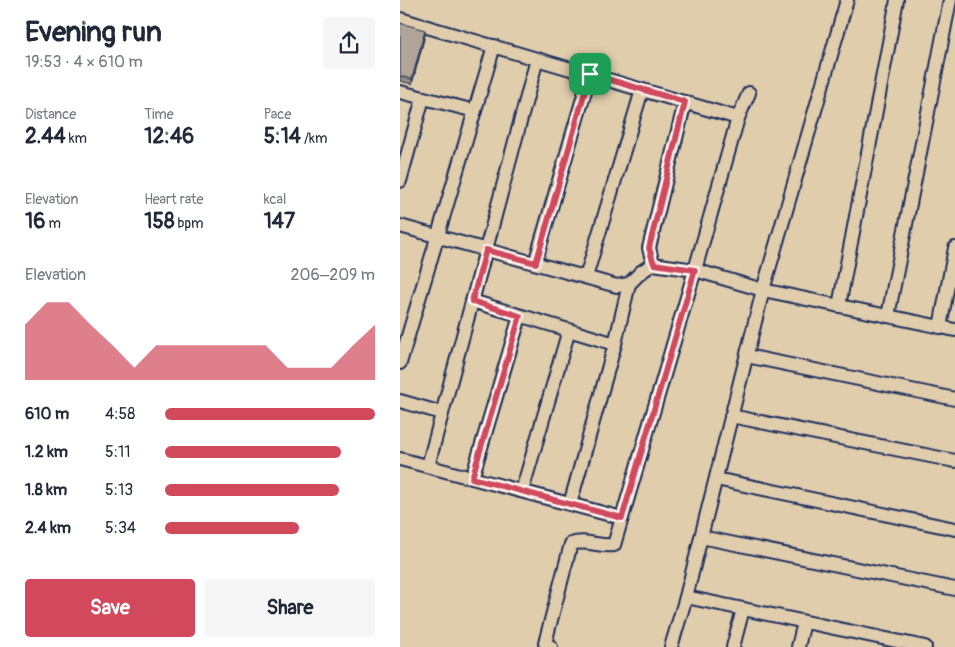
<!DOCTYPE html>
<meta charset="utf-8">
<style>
:root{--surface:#fff;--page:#f6f6f7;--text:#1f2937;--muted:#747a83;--accent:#d1495b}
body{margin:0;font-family:Pangolin,sans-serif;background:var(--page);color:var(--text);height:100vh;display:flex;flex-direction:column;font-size:19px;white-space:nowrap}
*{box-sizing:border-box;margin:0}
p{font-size:16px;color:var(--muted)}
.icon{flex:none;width:28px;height:28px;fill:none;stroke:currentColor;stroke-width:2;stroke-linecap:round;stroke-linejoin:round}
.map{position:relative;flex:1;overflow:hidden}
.drawer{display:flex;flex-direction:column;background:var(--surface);width:400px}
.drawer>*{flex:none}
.pin{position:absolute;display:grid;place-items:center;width:42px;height:42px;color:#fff;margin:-21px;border-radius:10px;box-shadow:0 2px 8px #0006}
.round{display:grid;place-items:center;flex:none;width:52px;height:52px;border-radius:5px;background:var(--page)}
.head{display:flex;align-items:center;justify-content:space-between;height:85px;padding:0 25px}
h1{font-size:28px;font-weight:800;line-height:38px}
.stats{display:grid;grid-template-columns:repeat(3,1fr);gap:8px;height:85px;padding:5px 25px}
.stats div{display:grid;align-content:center}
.stats b{font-size:21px;font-weight:800}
.stats small{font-size:14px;font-weight:400}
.stats p{font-size:14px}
.chart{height:140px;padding:10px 25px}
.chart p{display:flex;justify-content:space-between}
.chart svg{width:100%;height:90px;margin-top:5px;fill:var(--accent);opacity:.7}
.primary-button{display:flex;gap:10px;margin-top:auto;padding:10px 25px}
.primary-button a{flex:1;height:58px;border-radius:5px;background:var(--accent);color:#fff;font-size:20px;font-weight:800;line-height:58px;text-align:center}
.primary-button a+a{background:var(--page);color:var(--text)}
ul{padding:0 25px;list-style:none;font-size:16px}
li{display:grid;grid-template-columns:80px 60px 1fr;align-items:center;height:38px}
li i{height:12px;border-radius:6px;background:var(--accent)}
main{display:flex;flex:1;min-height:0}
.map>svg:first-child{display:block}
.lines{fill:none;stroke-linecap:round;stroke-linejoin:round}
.street-casing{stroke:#1b2f5e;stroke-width:16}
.street{stroke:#e0cdab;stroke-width:12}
.wall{fill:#978e83;stroke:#1b2f5e}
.shaded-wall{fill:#7b746a;stroke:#1b2f5e}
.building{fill:#b0a598;stroke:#1b2f5e}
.route-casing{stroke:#fff;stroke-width:10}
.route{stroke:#d1495b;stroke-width:6}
</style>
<main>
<section class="drawer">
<div class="head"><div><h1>Evening run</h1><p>19:53 · 4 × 610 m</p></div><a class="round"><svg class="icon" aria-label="share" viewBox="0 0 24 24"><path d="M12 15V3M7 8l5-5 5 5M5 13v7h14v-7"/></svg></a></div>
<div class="stats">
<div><p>Distance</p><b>2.44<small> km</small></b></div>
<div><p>Time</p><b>12:46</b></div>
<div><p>Pace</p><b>5:14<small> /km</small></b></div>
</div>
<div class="stats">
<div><p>Elevation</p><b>16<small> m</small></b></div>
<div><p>Heart rate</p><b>158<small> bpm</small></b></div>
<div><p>kcal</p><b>147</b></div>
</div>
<div class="chart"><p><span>Elevation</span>206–209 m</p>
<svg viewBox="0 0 160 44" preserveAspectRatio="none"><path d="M0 44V17L10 6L20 6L30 17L40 27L50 38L60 27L70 27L80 27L90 27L100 27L110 27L120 38L130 38L140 38L150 27L160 17V44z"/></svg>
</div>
<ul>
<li><b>610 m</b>4:58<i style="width:100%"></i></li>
<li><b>1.2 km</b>5:11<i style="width:84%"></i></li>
<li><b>1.8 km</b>5:13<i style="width:83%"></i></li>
<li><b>2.4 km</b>5:34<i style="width:64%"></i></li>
</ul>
<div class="primary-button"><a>Save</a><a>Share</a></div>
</section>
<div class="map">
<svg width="555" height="647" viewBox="0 0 555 647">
<rect width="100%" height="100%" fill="#e0cdab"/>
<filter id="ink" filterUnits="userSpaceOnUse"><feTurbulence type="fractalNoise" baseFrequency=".02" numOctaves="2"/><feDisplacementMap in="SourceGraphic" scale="10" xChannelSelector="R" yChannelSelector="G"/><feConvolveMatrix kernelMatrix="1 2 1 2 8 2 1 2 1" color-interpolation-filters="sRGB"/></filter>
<g filter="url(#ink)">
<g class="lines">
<defs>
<g id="street">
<polyline points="0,19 338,118 349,93"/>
<polyline points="0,92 75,111"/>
<polyline points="0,181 23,98"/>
<polyline points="0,226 217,286 229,284 241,272 253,264 295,270 363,290 555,330"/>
<polyline points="135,263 190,74"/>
<polyline points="253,264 249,248 285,102"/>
<polyline points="186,277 242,90"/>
<polyline points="72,301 215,344"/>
<polyline points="439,306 497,0"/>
<polyline points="488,316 550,0"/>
<polyline points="540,327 555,248"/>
<polyline points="347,356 555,399"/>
<polyline points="0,363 94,46"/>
<polyline points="0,401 42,413"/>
<polyline points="331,416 555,461"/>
<polyline points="0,459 222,518"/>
<polyline points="28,466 137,59"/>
<polyline points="72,478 120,316"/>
<polyline points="316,479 555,529"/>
<polyline points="122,491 169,330"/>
<polyline points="170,504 215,344 229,284"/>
<polyline points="301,537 555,589"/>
<polyline points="286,597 525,647"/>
<path d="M151 647 145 643 171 544C186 539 199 547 214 545L295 270 338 118"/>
<polyline points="271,647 286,597 363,290 447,0"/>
<polyline points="333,647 343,609"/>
<polyline points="398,647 404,622"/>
</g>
</defs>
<!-- street casing -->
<use href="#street" class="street-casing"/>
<!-- street -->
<use href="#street" class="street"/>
</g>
<!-- wall -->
<polygon class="wall" points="0,23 25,35 12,84 0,81"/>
<!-- shaded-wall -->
<polygon class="shaded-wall" points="25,30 25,35 12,84 12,79"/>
<!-- building -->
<polygon class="building" points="0,23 25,30 12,79 0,76"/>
</g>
<g class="lines" filter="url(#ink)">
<defs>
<polygon id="route" points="190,74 285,102 249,248 254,264 295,270 222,518 72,478 120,316 72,301 86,250 136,263"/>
</defs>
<!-- route casing -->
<use href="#route" class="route-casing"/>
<!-- route -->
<use href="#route" class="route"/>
</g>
</svg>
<div class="pin" style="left:190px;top:74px;background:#1e9e55"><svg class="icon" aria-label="arrive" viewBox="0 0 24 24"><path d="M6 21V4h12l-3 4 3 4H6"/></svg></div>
</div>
</main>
